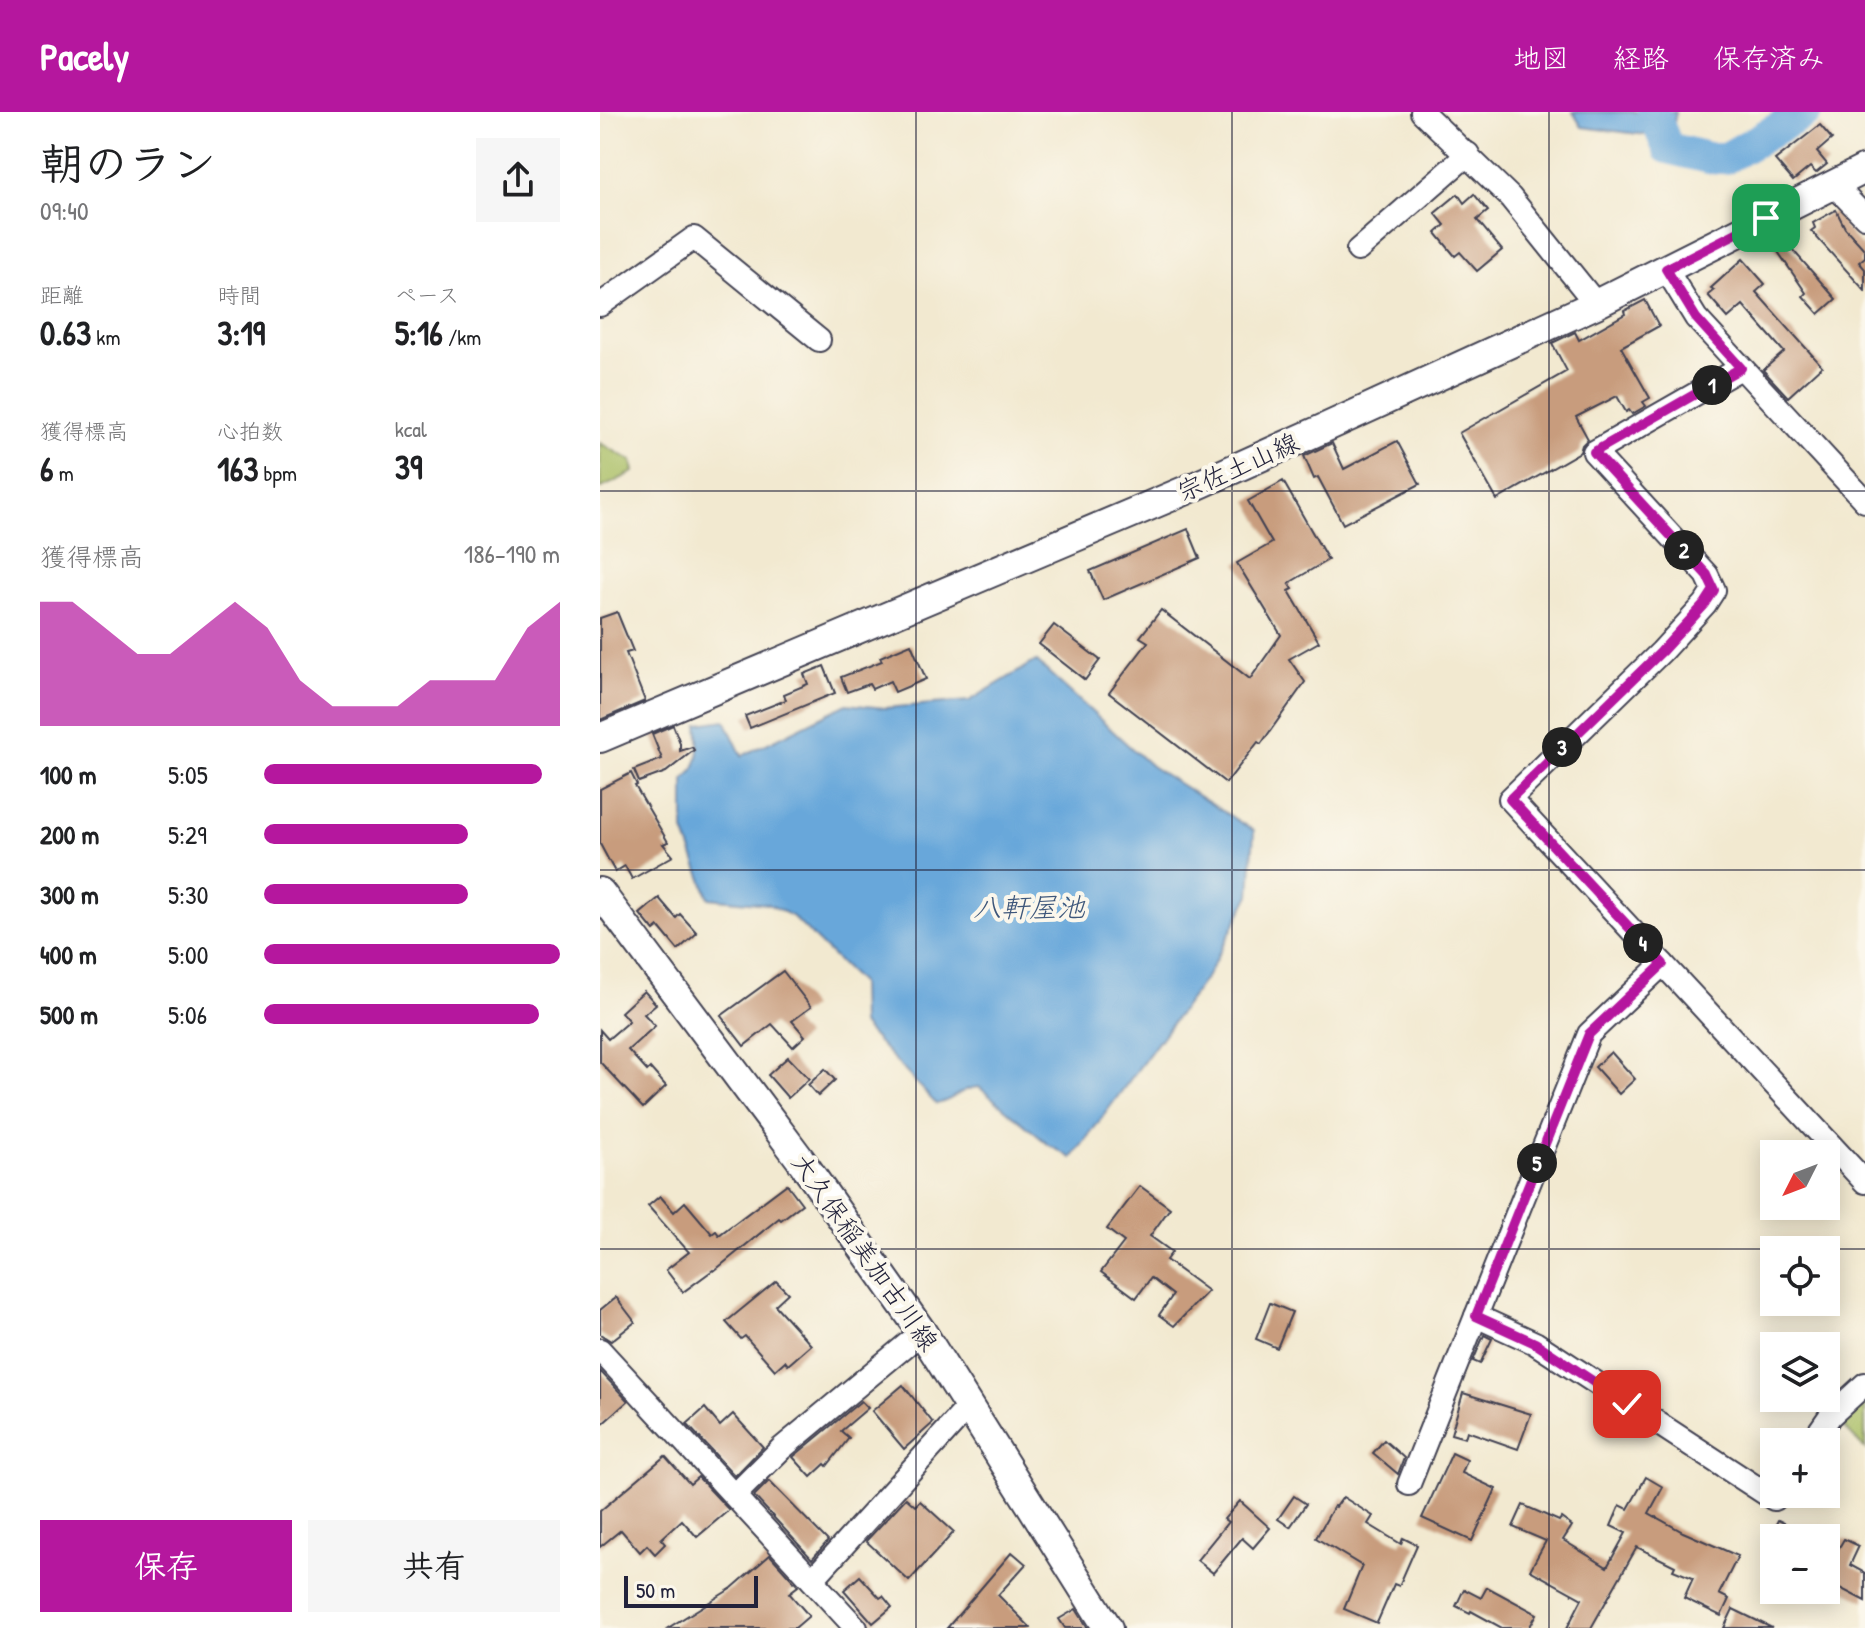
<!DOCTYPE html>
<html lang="ja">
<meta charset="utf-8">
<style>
:root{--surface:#fff;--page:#f6f6f6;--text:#202124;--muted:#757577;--accent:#b5179e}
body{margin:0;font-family:"Patrick Hand","Klee One",sans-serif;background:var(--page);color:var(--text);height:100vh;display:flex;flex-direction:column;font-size:30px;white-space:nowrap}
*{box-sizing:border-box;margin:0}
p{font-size:26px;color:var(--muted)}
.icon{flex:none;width:44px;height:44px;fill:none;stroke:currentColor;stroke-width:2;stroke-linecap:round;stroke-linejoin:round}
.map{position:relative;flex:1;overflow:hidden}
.details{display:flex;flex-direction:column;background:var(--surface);width:600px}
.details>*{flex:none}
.needle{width:52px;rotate:228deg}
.controls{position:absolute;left:1160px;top:1028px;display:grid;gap:16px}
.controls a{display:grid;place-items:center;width:80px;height:80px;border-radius:0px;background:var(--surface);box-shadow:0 4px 20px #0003;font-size:40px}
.scale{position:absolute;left:24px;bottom:20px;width:134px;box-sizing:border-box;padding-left:8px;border:4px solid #22223b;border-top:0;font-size:22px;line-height:28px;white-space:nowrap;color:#22223b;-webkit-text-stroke:6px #fbf7ec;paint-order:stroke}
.pin{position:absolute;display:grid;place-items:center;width:68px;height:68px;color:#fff;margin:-34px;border-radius:16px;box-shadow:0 4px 12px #0006}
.km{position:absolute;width:40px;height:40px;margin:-20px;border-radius:50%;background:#222;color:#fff;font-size:22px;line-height:40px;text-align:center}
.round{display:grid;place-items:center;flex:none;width:84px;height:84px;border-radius:0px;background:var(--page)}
.headline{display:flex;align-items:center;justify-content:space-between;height:136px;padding:0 40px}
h1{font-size:44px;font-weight:700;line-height:60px}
.stats{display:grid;grid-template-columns:repeat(3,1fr);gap:12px;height:136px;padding:8px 40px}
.stats div{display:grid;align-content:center}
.stats b{font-size:34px;font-weight:700}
.stats small{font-size:22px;font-weight:400}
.stats p{font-size:22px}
.chart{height:224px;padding:16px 40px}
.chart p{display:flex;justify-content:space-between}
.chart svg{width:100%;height:144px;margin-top:8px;fill:var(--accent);opacity:.7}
.cta{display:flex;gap:16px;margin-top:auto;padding:16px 40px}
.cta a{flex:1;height:92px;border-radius:0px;background:var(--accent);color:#fff;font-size:32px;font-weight:700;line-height:92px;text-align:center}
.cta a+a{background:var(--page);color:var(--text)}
ul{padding:0 40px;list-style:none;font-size:26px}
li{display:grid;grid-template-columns:128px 96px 1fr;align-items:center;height:60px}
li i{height:20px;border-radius:10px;background:var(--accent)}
header{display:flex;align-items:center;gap:48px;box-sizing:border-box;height:112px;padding:0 40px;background:var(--accent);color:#fff}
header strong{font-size:38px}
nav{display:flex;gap:44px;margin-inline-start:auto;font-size:28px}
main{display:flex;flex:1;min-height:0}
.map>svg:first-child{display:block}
.green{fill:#a9be63;stroke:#66704f;stroke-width:2}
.water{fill:#67a7da;stroke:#44648a;stroke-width:2}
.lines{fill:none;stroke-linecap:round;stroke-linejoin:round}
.river{stroke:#67a7da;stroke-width:32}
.building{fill:#c89c7d}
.minor-casing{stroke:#414051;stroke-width:26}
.major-casing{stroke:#414051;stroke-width:32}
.minor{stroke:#fff;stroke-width:22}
.major{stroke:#fff;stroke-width:28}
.route-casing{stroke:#fff;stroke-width:16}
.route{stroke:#b5179e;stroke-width:10}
.grid{fill:none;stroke:#22223b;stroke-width:2;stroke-opacity:0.55}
.labels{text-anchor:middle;stroke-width:8;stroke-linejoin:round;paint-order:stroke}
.street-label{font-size:26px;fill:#22223b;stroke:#fbf7ec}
.water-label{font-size:28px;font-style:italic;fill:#3e577b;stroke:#fbf7ec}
</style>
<header>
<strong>Pacely</strong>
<nav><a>地図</a><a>経路</a><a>保存済み</a></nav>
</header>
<main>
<section class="details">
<div class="headline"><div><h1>朝のラン</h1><p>09:40</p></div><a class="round"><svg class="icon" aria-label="share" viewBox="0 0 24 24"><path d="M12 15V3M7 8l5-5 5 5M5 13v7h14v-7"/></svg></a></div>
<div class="stats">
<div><p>距離</p><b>0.63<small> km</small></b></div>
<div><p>時間</p><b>3:19</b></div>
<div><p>ペース</p><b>5:16<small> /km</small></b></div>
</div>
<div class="stats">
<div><p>獲得標高</p><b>6<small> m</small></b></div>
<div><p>心拍数</p><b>163<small> bpm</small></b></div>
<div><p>kcal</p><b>39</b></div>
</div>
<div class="chart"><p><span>獲得標高</span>186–190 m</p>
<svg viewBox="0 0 160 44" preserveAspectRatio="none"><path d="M0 44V6L10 6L20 14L30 22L40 22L50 14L60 6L70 14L80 30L90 38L100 38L110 38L120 30L130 30L140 30L150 14L160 6V44z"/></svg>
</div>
<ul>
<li><b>100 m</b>5:05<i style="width:94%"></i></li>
<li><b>200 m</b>5:29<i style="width:69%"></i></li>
<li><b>300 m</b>5:30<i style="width:69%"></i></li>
<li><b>400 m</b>5:00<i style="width:100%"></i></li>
<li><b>500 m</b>5:06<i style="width:93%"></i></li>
</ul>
<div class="cta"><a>保存</a><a>共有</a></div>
</section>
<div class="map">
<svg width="1265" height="1516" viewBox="0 0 1265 1516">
<rect width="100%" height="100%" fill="#fbf7ec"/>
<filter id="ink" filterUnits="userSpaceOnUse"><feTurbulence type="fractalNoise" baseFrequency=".0125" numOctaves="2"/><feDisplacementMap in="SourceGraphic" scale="16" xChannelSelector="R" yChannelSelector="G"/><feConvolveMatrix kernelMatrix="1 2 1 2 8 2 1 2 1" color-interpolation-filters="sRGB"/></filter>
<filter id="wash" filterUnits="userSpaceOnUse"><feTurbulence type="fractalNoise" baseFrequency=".006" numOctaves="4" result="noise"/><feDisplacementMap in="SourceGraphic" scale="32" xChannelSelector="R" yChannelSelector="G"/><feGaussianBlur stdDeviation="1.8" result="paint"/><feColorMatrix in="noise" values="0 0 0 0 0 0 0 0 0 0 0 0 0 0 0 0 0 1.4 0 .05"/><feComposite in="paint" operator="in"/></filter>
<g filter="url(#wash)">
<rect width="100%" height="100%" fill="#f2e9d0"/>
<!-- green -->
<g class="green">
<polygon points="0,331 32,349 34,360 0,377"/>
<polygon points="1265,1282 1265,1337 1237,1308"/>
</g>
<!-- water -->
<g class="water">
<polygon points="973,0 1076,0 1071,26 982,15"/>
<path d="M436 549 551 654 654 719 650 783 607 864 472 1046 449 1033 379 975C362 975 352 990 336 992L261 912 260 871 192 804 168 792 109 786 84 719V668C102 652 100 635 98 612L125 608 142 644 247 592 285 596 369 589Z"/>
</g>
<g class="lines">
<!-- river -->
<polyline class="river" points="1053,0 1068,36 1108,46 1126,46 1206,0"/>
</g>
<g id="blocks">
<!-- building -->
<g class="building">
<polygon points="1220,13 1232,27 1217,40 1227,52 1216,61 1210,55 1193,69 1175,48"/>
<polygon points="858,82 864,91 874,82 888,99 877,108 902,138 877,159 860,140 855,144 836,121 845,113 835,101"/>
<polygon points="1236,98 1245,116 1265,138 1265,145 1259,150 1265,157 1265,179 1211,119 1215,116 1213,111"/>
<polygon points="1177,120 1236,187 1219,202 1203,184 1206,181 1168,125"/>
<polygon points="1143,147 1165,172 1156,180 1222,254 1188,285 1163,258 1184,240 1143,193 1128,206 1108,183 1114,178 1111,176"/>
<polygon points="1045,188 1059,214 1021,235 1050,286 1043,290 1046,294 1032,302 1029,298 1026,300 1017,284 976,305 988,327 982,333 980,340 897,388 859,321 967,259 952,231 975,220 979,228 1025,202 1024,199"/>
<polygon points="797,329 820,372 743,412 718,365 714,367 704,344 732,331 744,357"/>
<polygon points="683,369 728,448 689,471 693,477 689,479 719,530 689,547 705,570 661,632 658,630 626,671 509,581 548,530 540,525 561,498 650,567 681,523 637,451 672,431 648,389"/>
<polygon points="588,417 600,446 503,488 490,459"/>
<polygon points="17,500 33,539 26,541 45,589 0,608 0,506"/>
<polygon points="454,513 500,548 485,568 439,532"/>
<polygon points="311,532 326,567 295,580 290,569 272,577 269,572 247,580 241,565 282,549 280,545"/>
<polygon points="224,554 235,581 150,616 145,604 186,588 184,582 208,572 204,562"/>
<polygon points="73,613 80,631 80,639 92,635 94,638 66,660 39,670 34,658 62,647 52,622"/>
<polygon points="31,661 37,673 35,674 68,730 63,732 73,744 32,767 25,754 15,760 0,732 0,677"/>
<polygon points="59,786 76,806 80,802 97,821 78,838 59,815 54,819 40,802"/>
<polygon points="183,859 211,895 192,909 205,924 193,935 172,912 144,934 121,904"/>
<polygon points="44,879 56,892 44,902 55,914 28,938 47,959 50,956 66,974 43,996 0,950 0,918 8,927 29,909 21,900"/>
<polygon points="1011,940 1035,967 1019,982 995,955"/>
<polygon points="188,945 209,967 188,986 168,963"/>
<polygon points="225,957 235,968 218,984 208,973"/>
<polygon points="187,1072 202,1092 181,1108 179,1106 114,1159 113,1158 83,1180 66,1158 89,1140 48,1094 60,1084 74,1100 85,1090 112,1122 116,1119 119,1123"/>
<polygon points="540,1074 570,1096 550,1124 572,1140 566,1148 608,1179 574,1214 559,1203 573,1183 551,1166 536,1186 501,1160 524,1130 507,1117"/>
<polygon points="176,1169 188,1181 175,1193 211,1233 188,1253 185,1249 175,1258 145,1224 141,1227 126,1210"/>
<polygon points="16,1185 35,1210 11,1229 0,1222 0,1198"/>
<polygon points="670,1191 692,1200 677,1236 656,1227"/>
<polygon points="884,1223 892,1227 880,1252 873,1249"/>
<polygon points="0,1259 28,1289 0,1314"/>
<polygon points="303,1273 333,1311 304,1337 272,1299"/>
<polygon points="863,1281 931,1302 918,1337 867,1319 865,1326 851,1322"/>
<polygon points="261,1289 268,1296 241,1319 249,1326 227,1354 225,1352 211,1365 193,1345"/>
<polygon points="105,1296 120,1314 133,1302 163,1335 135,1364 87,1312"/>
<polygon points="784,1328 804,1346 798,1362 773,1341"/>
<polygon points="852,1341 867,1348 862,1361 896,1377 872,1429 822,1406"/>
<polygon points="65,1344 90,1372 98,1365 129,1398 97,1425 82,1408 61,1427 65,1432 55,1442 47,1433 40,1440 21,1418 0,1435 0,1399"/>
<polygon points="1046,1365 1063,1375 1049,1401 1083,1420 1138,1444 1119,1482 1129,1487 1121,1504 1084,1486 1093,1466 1073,1458 1075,1454 1037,1435 991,1516 967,1516 982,1487 930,1458 946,1429 913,1415 923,1393 959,1409 961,1406 972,1414 963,1428 1007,1455 1026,1421 1011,1414 1020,1393 1028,1397"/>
<polygon points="169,1369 228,1429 212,1447 154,1384"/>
<polygon points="694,1384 706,1392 690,1415 678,1407"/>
<polygon points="743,1385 773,1404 768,1412 801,1432 803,1426 817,1433 799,1474 794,1472 777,1511 744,1497 762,1454 716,1426 734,1394 736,1395"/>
<polygon points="306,1386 315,1394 320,1389 354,1420 309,1469 266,1429"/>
<polygon points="640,1389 670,1416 653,1436 642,1426 613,1461 597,1448 628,1410 624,1407"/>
<polygon points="1178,1408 1214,1426 1169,1426"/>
<polygon points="1244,1427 1259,1434 1250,1453 1265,1461 1265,1489 1226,1469 1226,1433 1237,1439"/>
<polygon points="412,1440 426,1452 398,1483 431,1516 347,1516"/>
<polygon points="170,1443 198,1474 189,1481 209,1504 195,1516 68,1516 132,1476"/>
<polygon points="260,1464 280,1486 283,1484 292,1495 273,1511 244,1478"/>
<polygon points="887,1475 937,1502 929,1516 902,1516 871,1499 870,1501 856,1494 864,1477 881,1486"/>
<polygon points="476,1497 488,1516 465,1516 459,1507"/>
<polygon points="1133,1497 1172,1516 1124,1516"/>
</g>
</g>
</g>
<g filter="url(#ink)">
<use href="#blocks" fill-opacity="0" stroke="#414051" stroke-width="2"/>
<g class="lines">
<defs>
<g id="minor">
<polyline points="822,0 910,85 996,192"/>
<polyline points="1234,73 1265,105"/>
<polyline points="758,138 868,42"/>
<polyline points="1066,157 1096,206 1265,389"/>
<polyline points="0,193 94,126 219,228"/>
<polyline points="1141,256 994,340 1107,463 1114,478 1105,492 1061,540 910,687 1265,1070"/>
<polyline points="1063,852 989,922 876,1204 935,1231 1174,1387 1177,1382"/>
<polyline points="0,1238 256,1516"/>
<polyline points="1212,1330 1230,1304 1265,1272"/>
<polyline points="809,1372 876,1204"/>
<polyline points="135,1383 181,1337 322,1220"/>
<polyline points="212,1468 370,1293"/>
</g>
<g id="major">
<polyline points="0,626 589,377 718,319 996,192 1265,57"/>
<polyline points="0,780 200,1047 322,1220 508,1516"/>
</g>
</defs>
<!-- minor casing -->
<use href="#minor" class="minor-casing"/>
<!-- major casing -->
<use href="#major" class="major-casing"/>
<!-- minor -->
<use href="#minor" class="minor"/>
<!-- major -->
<use href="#major" class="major"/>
</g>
</g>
<g class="lines" filter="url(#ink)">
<defs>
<polyline id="route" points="1027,1292 935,1231 876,1204 989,922 1063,852 910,687 1061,540 1105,492 1114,478 1107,463 994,340 1141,256 1096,206 1066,157 1166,106"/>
</defs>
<!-- route casing -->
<use href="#route" class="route-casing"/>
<!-- route -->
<use href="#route" class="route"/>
</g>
<!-- grid -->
<path class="grid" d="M316 0V1516M632 0V1516M949 0V1516M0 379H1265M0 758H1265M0 1137H1265"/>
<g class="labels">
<!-- street labels -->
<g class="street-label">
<text transform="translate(638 355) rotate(-24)" y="9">宗佐土山線</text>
<text transform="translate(265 1140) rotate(55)" y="9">大久保稲美加古川線</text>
</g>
<!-- water labels -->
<g class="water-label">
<text x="429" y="805">八軒屋池</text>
</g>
</g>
</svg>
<div class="controls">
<a><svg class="needle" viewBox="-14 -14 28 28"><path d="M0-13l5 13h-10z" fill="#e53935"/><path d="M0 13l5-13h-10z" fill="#757577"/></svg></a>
<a><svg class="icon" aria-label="locate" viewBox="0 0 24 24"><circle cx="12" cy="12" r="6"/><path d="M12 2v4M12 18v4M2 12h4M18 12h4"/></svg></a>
<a><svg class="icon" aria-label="layers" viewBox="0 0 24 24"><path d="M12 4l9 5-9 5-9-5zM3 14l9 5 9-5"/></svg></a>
<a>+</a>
<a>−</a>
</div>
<div class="scale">50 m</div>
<div class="pin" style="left:1166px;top:106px;background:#1e9e55"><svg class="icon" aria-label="arrive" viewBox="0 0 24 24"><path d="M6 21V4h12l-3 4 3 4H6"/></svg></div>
<div class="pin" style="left:1027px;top:1292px;background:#d93025"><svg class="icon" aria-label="check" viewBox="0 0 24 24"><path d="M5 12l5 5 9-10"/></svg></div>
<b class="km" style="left:1112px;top:273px">1</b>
<b class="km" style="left:1084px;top:438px">2</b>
<b class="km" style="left:962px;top:635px">3</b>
<b class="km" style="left:1043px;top:831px">4</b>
<b class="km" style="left:937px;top:1051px">5</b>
</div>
</main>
